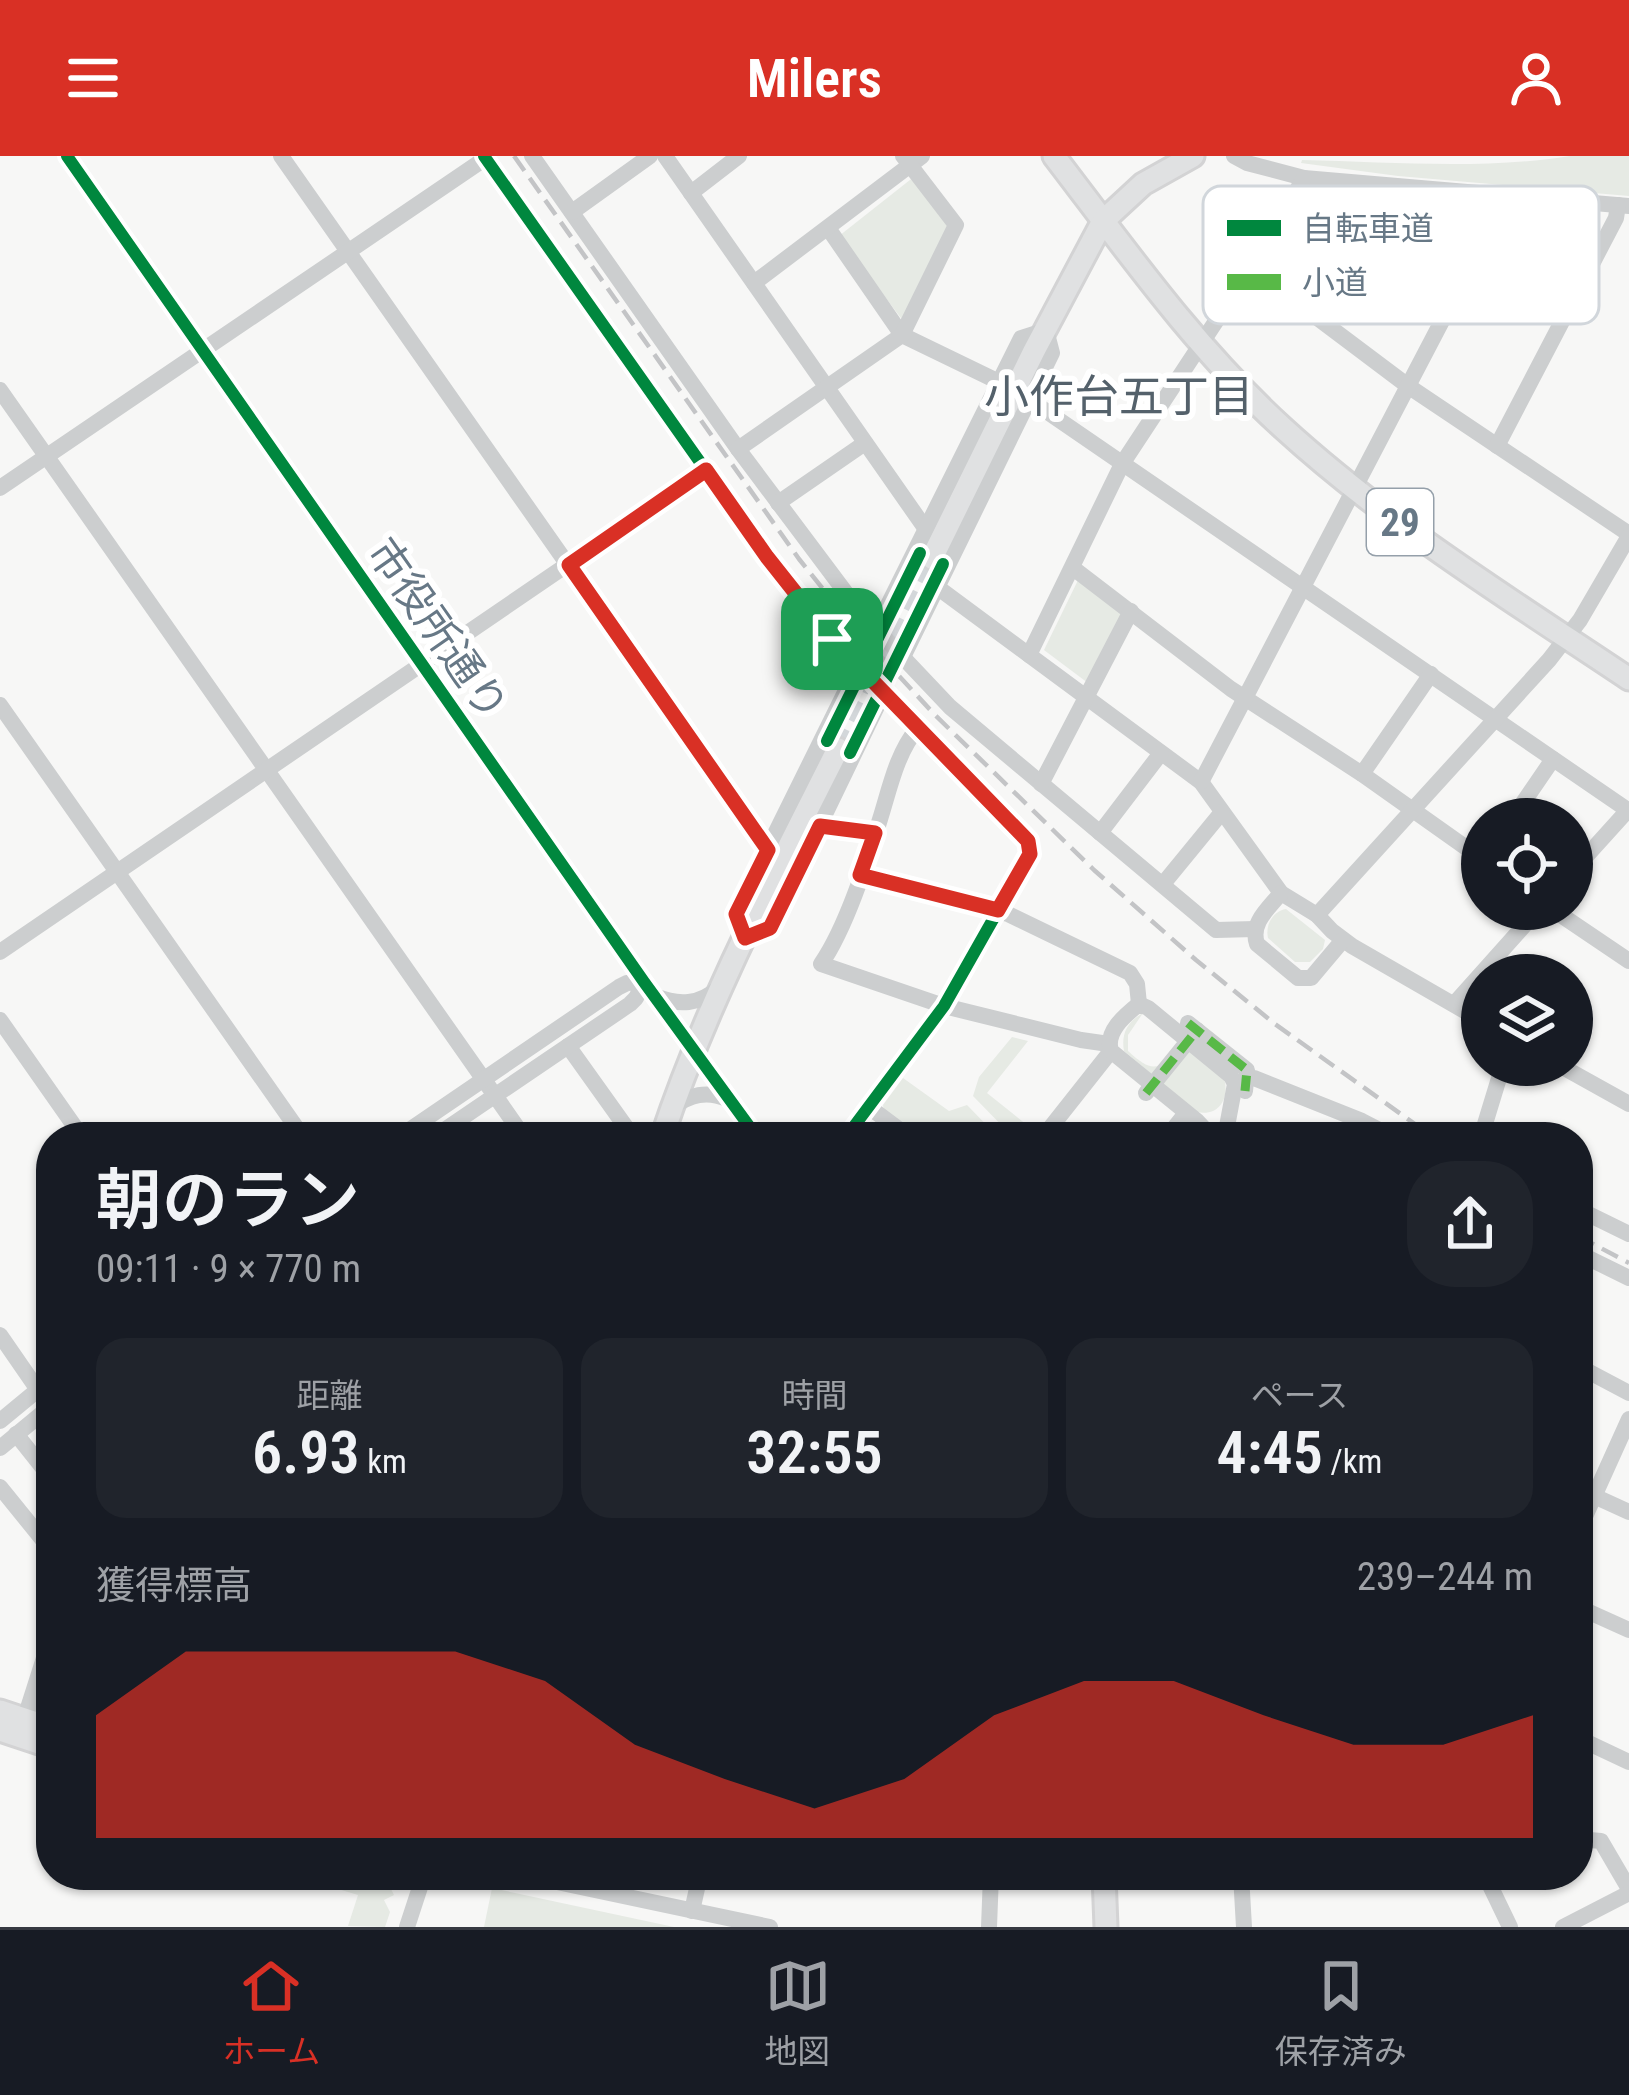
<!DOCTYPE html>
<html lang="ja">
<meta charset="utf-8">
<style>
:root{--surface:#171b24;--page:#20242c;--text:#f1f3f6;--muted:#9ea1a6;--line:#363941;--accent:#d93025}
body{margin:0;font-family:"Roboto Condensed","Noto Sans JP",sans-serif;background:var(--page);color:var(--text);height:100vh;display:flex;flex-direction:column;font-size:45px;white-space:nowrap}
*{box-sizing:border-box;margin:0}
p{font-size:39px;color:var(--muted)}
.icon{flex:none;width:66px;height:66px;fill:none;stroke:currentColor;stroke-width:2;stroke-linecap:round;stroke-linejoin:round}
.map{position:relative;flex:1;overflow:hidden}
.drawer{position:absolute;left:36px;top:966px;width:1557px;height:768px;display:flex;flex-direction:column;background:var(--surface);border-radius:48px;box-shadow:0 3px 9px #0004}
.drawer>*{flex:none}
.controls{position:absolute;left:1461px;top:642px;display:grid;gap:24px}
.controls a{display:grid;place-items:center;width:132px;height:132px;border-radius:50%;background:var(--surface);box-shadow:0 3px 9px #0004;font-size:60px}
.pin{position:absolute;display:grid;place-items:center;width:102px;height:102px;color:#fff;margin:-51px;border-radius:24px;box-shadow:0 6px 18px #0006}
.round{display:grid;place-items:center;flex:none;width:126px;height:126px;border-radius:48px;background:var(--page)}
.headline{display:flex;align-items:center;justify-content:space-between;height:204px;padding:0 60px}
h1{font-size:66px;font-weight:600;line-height:90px}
.stats{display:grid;grid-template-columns:repeat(3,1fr);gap:18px;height:204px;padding:12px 60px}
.stats div{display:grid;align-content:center;border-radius:30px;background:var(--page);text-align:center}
.stats b{font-size:60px;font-weight:600}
.stats small{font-size:33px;font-weight:400}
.stats p{font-size:33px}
.chart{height:336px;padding:24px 60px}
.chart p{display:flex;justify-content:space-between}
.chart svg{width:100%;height:216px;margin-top:12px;fill:var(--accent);opacity:.7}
header{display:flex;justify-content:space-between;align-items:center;height:156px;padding:0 60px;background:var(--accent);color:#fff;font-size:54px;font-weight:600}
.menu{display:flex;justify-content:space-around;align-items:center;height:168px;border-top:3px solid var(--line);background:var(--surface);font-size:33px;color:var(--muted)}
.menu a{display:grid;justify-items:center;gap:6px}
.menu .current{color:var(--accent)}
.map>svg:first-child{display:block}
.green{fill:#e6eae4}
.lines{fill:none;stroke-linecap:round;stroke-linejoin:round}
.major-tunnel{stroke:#d3d7da;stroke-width:21;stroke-dasharray:21 10;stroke-linecap:butt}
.major-casing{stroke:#d3d3d4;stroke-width:27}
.minor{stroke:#cccecf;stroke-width:16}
.major{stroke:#e0e1e2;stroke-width:21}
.rail{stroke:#c3c4c6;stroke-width:4.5;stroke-dasharray:18 9;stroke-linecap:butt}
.minor-bridge{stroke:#cccecf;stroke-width:16}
.quiet{stroke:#58b947;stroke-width:9;stroke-dasharray:18 9;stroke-linecap:butt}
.cycleway-casing{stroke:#fff;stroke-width:20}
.cycleway{stroke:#00873e;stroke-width:12}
.route-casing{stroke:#fff;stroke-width:24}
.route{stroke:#d93025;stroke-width:15}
.labels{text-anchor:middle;stroke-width:12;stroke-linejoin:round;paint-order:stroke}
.shield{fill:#fff;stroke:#95a0aa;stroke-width:3}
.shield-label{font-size:39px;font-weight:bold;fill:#677886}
.street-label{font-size:42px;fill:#677886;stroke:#fff}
.neighbourhood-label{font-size:45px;fill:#54616b;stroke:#fff}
.key{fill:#fff;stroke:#d1d6db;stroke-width:3}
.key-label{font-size:33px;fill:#677886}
</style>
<header><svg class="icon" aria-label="menu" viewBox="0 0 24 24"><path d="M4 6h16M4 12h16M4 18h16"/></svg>Milers<svg class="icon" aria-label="person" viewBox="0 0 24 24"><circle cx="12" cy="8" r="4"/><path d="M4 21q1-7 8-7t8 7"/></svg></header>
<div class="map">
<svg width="1629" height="1771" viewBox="0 0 1629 1771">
<rect width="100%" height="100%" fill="#f7f7f6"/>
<!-- green -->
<g class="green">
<path d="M1570 0H1629V40L1398 20 1301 7 1302 4C1391 6 1482 14 1570 0Z"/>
<polygon points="915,20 961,76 910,174 839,80"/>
<polygon points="1081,418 1130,459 1092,530 1044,494"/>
<path d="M1286 753 1325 784 1323 793 1310 806H1295L1268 782C1265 769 1273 755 1286 753Z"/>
<path d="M1143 857 1128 879V895C1155 920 1160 913 1181 887L1224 922C1230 942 1219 961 1197 956L1124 895C1121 878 1127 866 1143 857Z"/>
<polygon points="1012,881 1028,885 987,937 1037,977 1033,981 1013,981 973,940 979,921"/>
<polygon points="903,922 949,955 967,949 998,981 919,981 884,955 883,949"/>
<polygon points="336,1719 384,1719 394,1739 384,1744 390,1756 385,1771 348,1770 358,1739 338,1733 334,1725"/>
<polygon points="492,1732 674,1771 484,1771"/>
</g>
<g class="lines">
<!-- major-tunnel -->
<polyline class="major-tunnel" points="838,593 932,402"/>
<defs>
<g id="major">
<path d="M1054 0C1126 94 1195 192 1283 272 1388 368 1511 444 1629 523"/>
<polyline points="932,402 1034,195 1103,65 1143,28 1193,0"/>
<path d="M662 981C707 846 774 720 838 593"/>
<polyline points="0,1555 51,1572"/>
<polyline points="0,1574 51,1591"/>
<polyline points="1104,1719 1106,1771"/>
</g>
</defs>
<!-- major casing -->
<use href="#major" class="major-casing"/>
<!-- minor -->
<g class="minor">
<polyline points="67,0 644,826 757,981"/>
<polyline points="281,0 768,694"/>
<polyline points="484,0 767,401 848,502 1030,689 1030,698 944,850 846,981"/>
<polyline points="532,0 738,293 861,457 950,551 1216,774 1255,773"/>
<polyline points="665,0 925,372"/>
<polyline points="1234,0 1247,7 1304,22 1629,50"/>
<polyline points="691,37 739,0"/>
<polyline points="572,56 650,0"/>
<polyline points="828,72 902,179 997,225"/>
<polyline points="1251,112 1408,230 1629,378"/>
<polyline points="754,127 922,0"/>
<polyline points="0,234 524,981"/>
<polyline points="1030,244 1629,655"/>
<polyline points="1497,290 1616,62 1618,49"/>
<polyline points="738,293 902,179 956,69 903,0"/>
<polyline points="0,332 486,2"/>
<polyline points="778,347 865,287"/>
<polyline points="1073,412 1231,533 1362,618 1482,703"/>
<polyline points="937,431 1201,626 1281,737 1317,759 1332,775 1352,790 1482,865"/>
<polyline points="876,473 1021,182 1046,174 1052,197 902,503"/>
<polyline points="1029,499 1122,308 1251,112 1304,22"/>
<polyline points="857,512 736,757 745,782 770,772 883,538"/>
<polyline points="0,549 303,981"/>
<path d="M917 573C897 597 890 631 881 660 867 705 847 770 821 808L944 850 1081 884 1109 888"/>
<polyline points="1362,618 1431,518"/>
<polyline points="1201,626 1500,54 1506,38"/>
<polyline points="1041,628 1131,455"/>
<polyline points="1512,663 1553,603"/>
<polyline points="820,670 875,677"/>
<polyline points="1100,677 1161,597"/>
<polyline points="1572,716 1628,654"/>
<polyline points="860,719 1008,758 1130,817 1137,828 1139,848"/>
<polyline points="1163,728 1222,656"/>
<path d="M1281 737C1268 753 1250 767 1257 788L1298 822H1311L1343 784"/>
<polyline points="1552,753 1629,805"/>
<polyline points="1317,759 1549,504 1580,464 1629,380"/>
<polyline points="0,796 706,314"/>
<path d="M655 840C679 850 699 849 720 831"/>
<polyline points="1454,848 1539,753"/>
<polyline points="0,864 82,981"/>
<polyline points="568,890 633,981"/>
<polyline points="1559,909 1629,948"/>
<polyline points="1236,928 1254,922 1362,965 1393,981"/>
<path d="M672 951C691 939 706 934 727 943"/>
<polyline points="869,951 909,981"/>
<polyline points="399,981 619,831 627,827 644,826"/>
<polyline points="434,981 630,848 636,842 644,826"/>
<polyline points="1043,981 1111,895"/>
<polyline points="1167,981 1186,957"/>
<path d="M1212 981 1197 965 1111 895C1105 876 1124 860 1139 848L1148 852 1231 920 1235 928 1225 981"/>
<polyline points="1481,981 1503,909"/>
<polyline points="1578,1053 1629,1078"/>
<polyline points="1578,1097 1629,1122"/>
<polyline points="0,1179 38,1234 51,1247"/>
<polyline points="1578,1210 1629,1237"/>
<polyline points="0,1265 51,1223"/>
<polyline points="16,1278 51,1322"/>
<polyline points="0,1292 51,1250"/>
<polyline points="0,1331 51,1394"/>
<polyline points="1594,1340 1629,1356"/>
<polyline points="1578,1376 1629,1263"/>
<polyline points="1578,1451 1629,1474"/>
<polyline points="22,1571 51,1480"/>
<polyline points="1578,1582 1629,1606"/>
<polyline points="1578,1683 1601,1685 1629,1733"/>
<polyline points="524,1719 770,1771"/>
<polyline points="1241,1719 1244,1771"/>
<polyline points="1485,1719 1510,1771"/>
<polyline points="1241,1722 1266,1719"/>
<polyline points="692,1755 700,1719"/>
<polyline points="407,1771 424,1719"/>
<polyline points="989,1771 991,1719"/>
<polyline points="1563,1771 1629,1737"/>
</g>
<!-- major -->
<use href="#major" class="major"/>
<!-- rail -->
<g class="rail">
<polyline points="514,0 799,403 851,468 935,559 1094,714 1196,804 1275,868 1433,981"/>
<polyline points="1578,1080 1629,1107"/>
</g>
<!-- minor-bridge -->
<g class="minor-bridge">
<polyline points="1188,867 1247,914 1245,935"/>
<polyline points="1146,937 1197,874"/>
</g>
<!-- quiet -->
<g class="quiet">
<polyline points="1188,867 1247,914 1245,935"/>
<polyline points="1146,937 1197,874"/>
</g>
<defs>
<g id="cycleway">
<polyline points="67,0 644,826 757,981"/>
<polyline points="484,0 767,401 848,502 1030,689 1030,698 944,850 846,981"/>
<polyline points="827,585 920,397"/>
<polyline points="850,597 943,408"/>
</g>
</defs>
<!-- cycleway casing -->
<use href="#cycleway" class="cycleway-casing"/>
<!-- cycleway -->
<use href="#cycleway" class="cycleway"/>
</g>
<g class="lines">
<defs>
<polygon id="route" points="706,314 767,401 832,483 1028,685 1030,698 998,754 860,719 875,677 820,670 770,772 745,782 736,758 768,694 569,409"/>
</defs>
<!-- route casing -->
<use href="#route" class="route-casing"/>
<!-- route -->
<use href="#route" class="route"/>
</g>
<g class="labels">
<!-- shield labels -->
<rect class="shield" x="1367" y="333" width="66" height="66" rx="9"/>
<g class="shield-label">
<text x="1400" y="380">29</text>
</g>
<!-- street labels -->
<g class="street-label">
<text transform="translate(438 473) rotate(55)" y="15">市役所通り</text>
</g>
<!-- neighbourhood labels -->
<g class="neighbourhood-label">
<text x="1119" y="256">小作台五丁目</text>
</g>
</g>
<!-- legend -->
<rect x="1203" y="30" width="396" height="138" rx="18" class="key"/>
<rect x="1227" y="64" width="54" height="16" fill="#00873e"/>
<rect x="1227" y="118" width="54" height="16" fill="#58b947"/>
<g class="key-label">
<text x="1302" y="84">自転車道</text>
<text x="1302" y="138">小道</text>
</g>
</svg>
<div class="controls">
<a><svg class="icon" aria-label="locate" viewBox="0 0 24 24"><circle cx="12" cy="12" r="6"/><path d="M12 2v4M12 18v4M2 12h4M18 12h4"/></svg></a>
<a><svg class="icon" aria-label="layers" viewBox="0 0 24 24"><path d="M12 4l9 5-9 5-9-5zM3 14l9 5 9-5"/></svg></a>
</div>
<div class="pin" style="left:832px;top:483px;background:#1e9e55"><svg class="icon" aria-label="arrive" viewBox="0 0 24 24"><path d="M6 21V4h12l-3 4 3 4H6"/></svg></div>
<section class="drawer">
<div class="headline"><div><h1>朝のラン</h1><p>09:11 · 9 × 770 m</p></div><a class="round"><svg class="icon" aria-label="share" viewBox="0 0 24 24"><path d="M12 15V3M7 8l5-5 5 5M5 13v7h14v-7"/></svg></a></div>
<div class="stats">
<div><p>距離</p><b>6.93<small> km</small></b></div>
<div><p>時間</p><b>32:55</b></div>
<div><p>ペース</p><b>4:45<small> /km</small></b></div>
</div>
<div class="chart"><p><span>獲得標高</span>239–244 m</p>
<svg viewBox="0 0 160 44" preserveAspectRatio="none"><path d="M0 44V19L10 6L20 6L30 6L40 6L50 12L60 25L70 32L80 38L90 32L100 19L110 12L120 12L130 19L140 25L150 25L160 19V44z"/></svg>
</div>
</section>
</div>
<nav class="menu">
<a class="current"><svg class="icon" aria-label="home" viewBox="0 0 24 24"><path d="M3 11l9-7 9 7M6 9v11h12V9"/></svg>ホーム</a>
<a><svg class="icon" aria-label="map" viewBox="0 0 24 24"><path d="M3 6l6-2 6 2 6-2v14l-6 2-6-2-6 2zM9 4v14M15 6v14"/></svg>地図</a>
<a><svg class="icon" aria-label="saved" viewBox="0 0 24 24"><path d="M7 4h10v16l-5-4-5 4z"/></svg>保存済み</a>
</nav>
